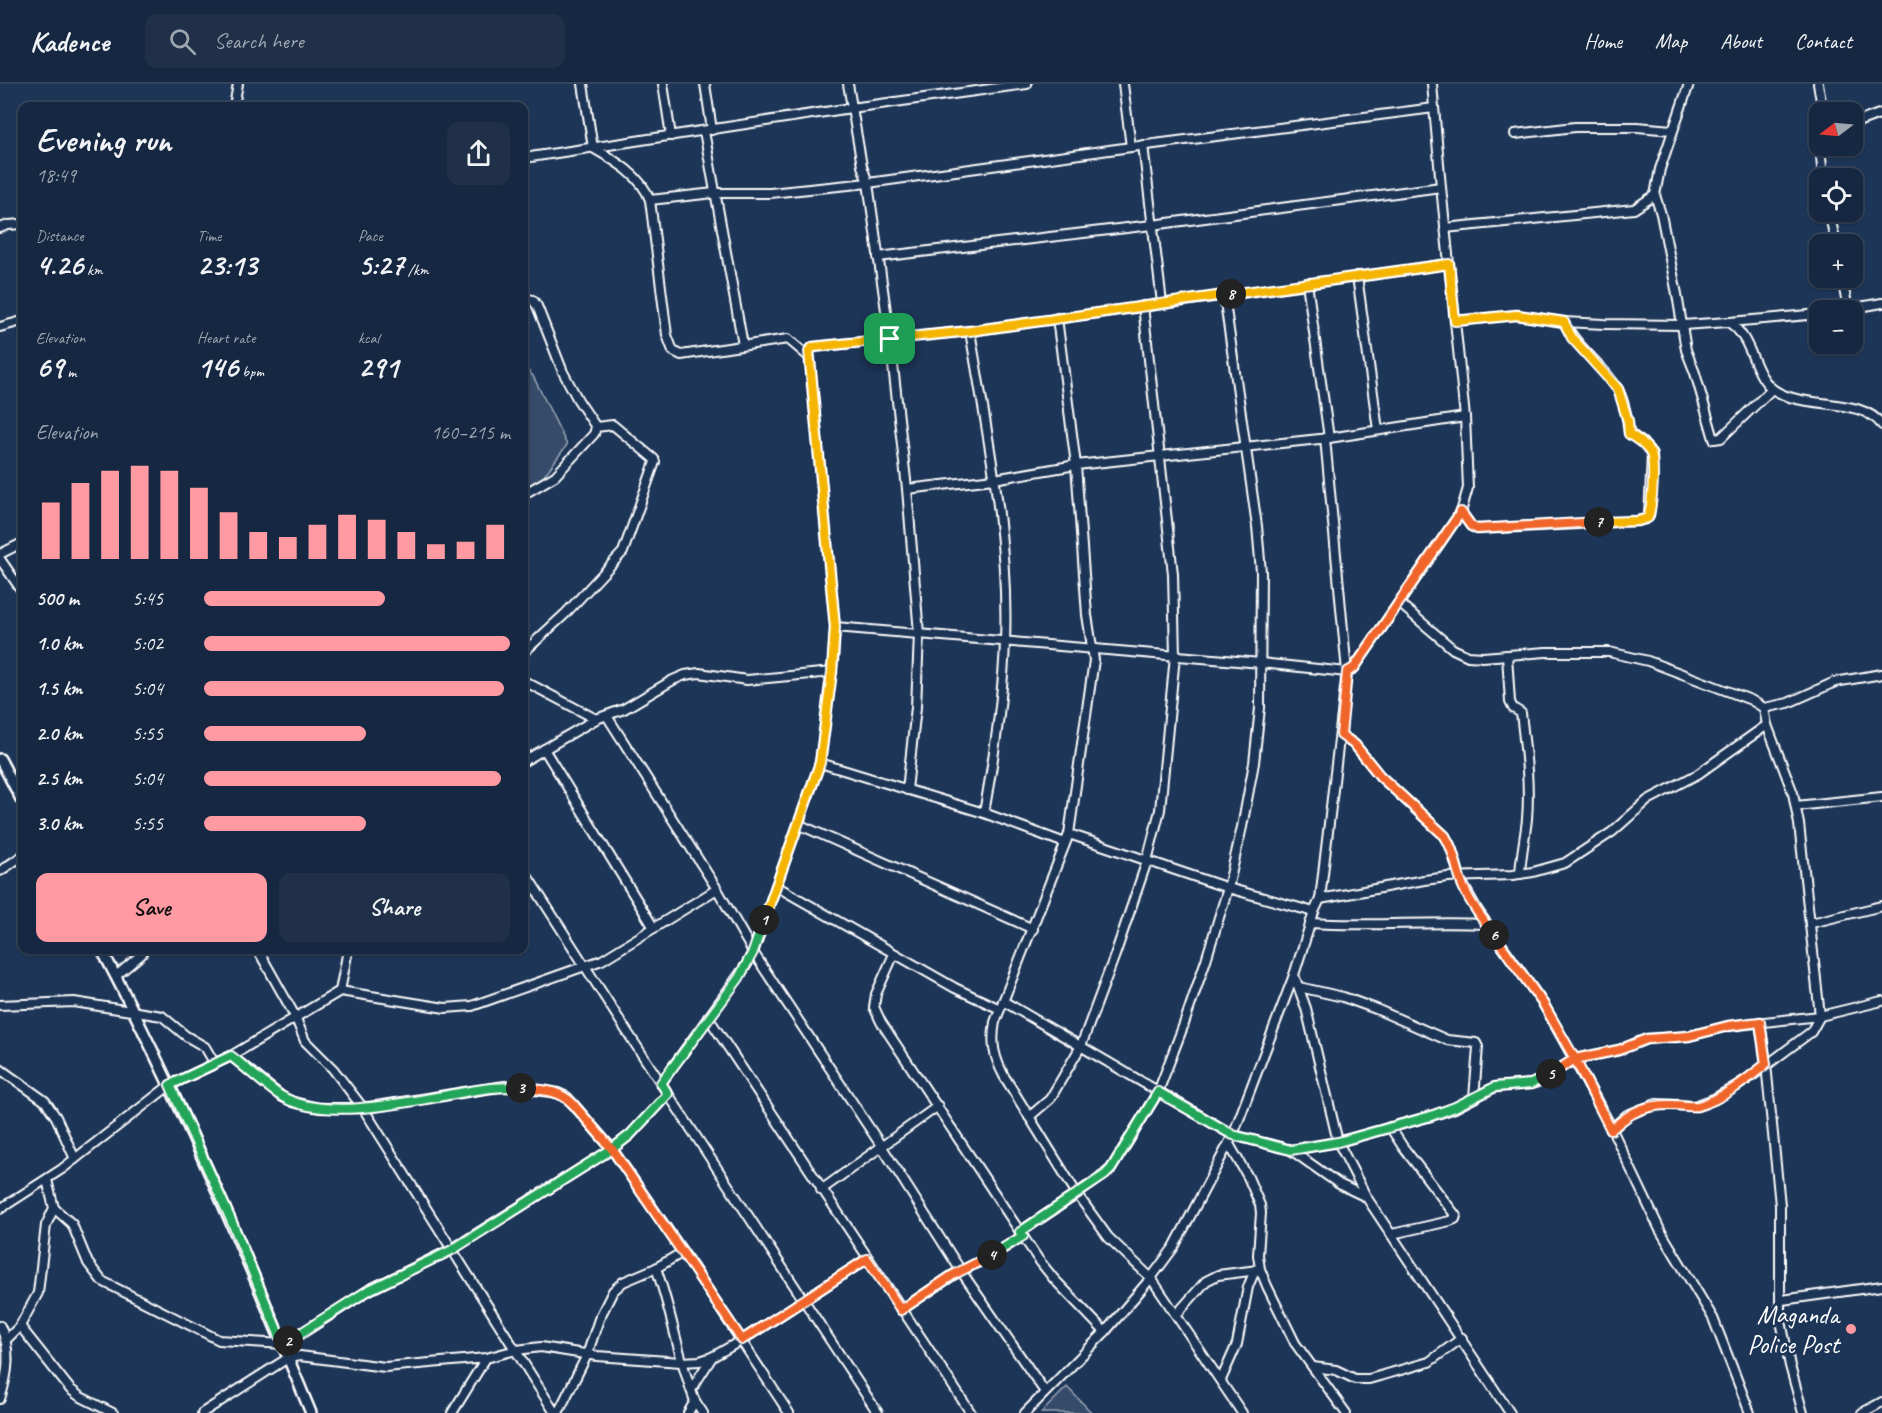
<!DOCTYPE html>
<meta charset="utf-8">
<style>
:root{--surface:#162841;--page:#1f3048;--text:#f1f3f6;--muted:#9ea6b1;--line:#35445a;--accent:#ff9aa2}
body{margin:0;font-family:Caveat,sans-serif;background:var(--page);color:var(--text);height:100vh;display:flex;flex-direction:column;font-size:22px;white-space:nowrap}
*{box-sizing:border-box;margin:0}
p{font-size:20px;color:var(--muted)}
.icon{flex:none;width:33px;height:33px;fill:none;stroke:currentColor;stroke-width:2;stroke-linecap:round;stroke-linejoin:round}
.map{position:relative;flex:1;overflow:hidden}
.panel{position:absolute;left:18px;top:18px;width:510px;height:852px;display:flex;flex-direction:column;background:var(--surface);border-radius:12px;box-shadow:0 2px 4px #0004,0 0 0 2px var(--line)}
.panel>*{flex:none}
.needle{width:39px;rotate:254deg}
.fabs{position:absolute;left:1809px;top:18px;display:grid;gap:12px}
.fabs a{display:grid;place-items:center;width:54px;height:54px;border-radius:12px;background:var(--surface);box-shadow:0 2px 4px #0004,0 0 0 2px var(--line);font-size:30px}
.pin{position:absolute;display:grid;place-items:center;width:51px;height:51px;color:#fff;margin:-26px;border-radius:12px;box-shadow:0 3px 9px #0006}
.km{position:absolute;width:30px;height:30px;margin:-15px;border-radius:50%;background:#222;color:#fff;font-size:16px;line-height:30px;text-align:center}
.round{display:grid;place-items:center;flex:none;width:63px;height:63px;border-radius:12px;background:var(--page)}
.head{display:flex;align-items:center;justify-content:space-between;height:102px;padding:0 18px}
h1{font-size:33px;font-weight:600;line-height:45px}
.stats{display:grid;grid-template-columns:repeat(3,1fr);gap:9px;height:102px;padding:6px 18px}
.stats div{display:grid;align-content:center}
.stats b{font-size:30px;font-weight:600}
.stats small{font-size:16px;font-weight:400}
.stats p{font-size:16px}
.chart{height:168px;padding:12px 18px}
.chart p{display:flex;justify-content:space-between}
.chart svg{width:100%;height:108px;margin-top:6px;stroke:var(--accent);stroke-width:6}
.primary-button{display:flex;gap:12px;margin-top:auto;padding:12px 18px}
.primary-button a{flex:1;height:69px;border-radius:12px;background:var(--accent);color:#111;font-size:24px;font-weight:600;line-height:69px;text-align:center}
.primary-button a+a{background:var(--page);color:var(--text)}
ul{padding:0 18px;list-style:none;font-size:20px}
li{display:grid;grid-template-columns:96px 72px 1fr;align-items:center;height:45px}
li i{height:15px;border-radius:8px;background:var(--accent)}
header{display:flex;align-items:center;gap:36px;box-sizing:border-box;height:84px;padding:0 30px;background:var(--surface);border-bottom:2px solid var(--line)}
header strong{font-size:28px}
nav{display:flex;gap:33px;margin-inline-start:auto;font-size:21px}
.search{width:420px;height:54px;background:var(--page);display:flex;align-items:center;gap:15px;box-sizing:border-box;padding:0 21px;border-radius:12px;color:var(--muted);font-size:22px}
.map>svg:first-child{display:block}
.green{fill:#364b69;stroke:#9aa5b4;stroke-width:1.5}
.lines{fill:none;stroke-linecap:round;stroke-linejoin:round}
.minor-casing{stroke:#fff;stroke-width:12}
.tertiary-casing{stroke:#fff;stroke-width:14}
.minor{stroke:#1d3557;stroke-width:8}
.tertiary{stroke:#1d3557;stroke-width:9}
.split-1-casing{stroke:#fff;stroke-width:12}
.split-2-casing{stroke:#fff;stroke-width:12}
.split-3-casing{stroke:#fff;stroke-width:12}
.split-4-casing{stroke:#fff;stroke-width:12}
.split-5-casing{stroke:#fff;stroke-width:12}
.split-6-casing{stroke:#fff;stroke-width:12}
.split-7-casing{stroke:#fff;stroke-width:12}
.split-8-casing{stroke:#fff;stroke-width:12}
.split-9-casing{stroke:#fff;stroke-width:12}
.split-1{stroke:#f5b400;stroke-width:8}
.split-2{stroke:#22a559;stroke-width:8}
.split-3{stroke:#22a559;stroke-width:8}
.split-4{stroke:#f0652b;stroke-width:8}
.split-5{stroke:#22a559;stroke-width:8}
.split-6{stroke:#f0652b;stroke-width:8}
.split-7{stroke:#f0652b;stroke-width:8}
.split-8{stroke:#f5b400;stroke-width:8}
.split-9{stroke:#f5b400;stroke-width:8}
.poi-dot{fill:#ff9aa2;stroke:#1d3557;stroke-width:2}
.labels{text-anchor:middle;stroke-width:5;stroke-linejoin:round;paint-order:stroke}
.poi-label{font-size:26px;fill:#fff;stroke:#1d3557;text-anchor:end}
</style>
<header>
<strong>Kadence</strong>
<div class="search"><svg class="icon" aria-label="search" viewBox="0 0 24 24"><circle cx="10" cy="10" r="6"/><path d="M15 15l6 6"/></svg>Search here</div>
<nav><a>Home</a><a>Map</a><a>About</a><a>Contact</a></nav>
</header>
<div class="map">
<svg width="1882" height="1329" viewBox="0 0 1882 1329">
<rect width="100%" height="100%" fill="#1d3557"/>
<filter id="ink" filterUnits="userSpaceOnUse"><feTurbulence type="fractalNoise" baseFrequency=".0167" numOctaves="2"/><feDisplacementMap in="SourceGraphic" scale="12" xChannelSelector="R" yChannelSelector="G"/><feConvolveMatrix kernelMatrix="1 2 1 2 8 2 1 2 1" color-interpolation-filters="sRGB"/></filter>
<g filter="url(#ink)">
<!-- green -->
<g class="green">
<polygon points="524,282 533,292 567,361 544,392 524,406"/>
<polygon points="1067,1303 1092,1329 1041,1329"/>
</g>
<g class="lines">
<defs>
<g id="minor">
<path d="M583 0 593 64C614 76 641 91 650 116L667 251 673 267 681 271 788 255 808 272"/>
<polyline points="663,0 671,52"/>
<polyline points="705,0 712,46"/>
<polyline points="848,0 862,82 868,99 890,255 907,405 919,550 916,623 907,706"/>
<polyline points="1123,0 1131,63"/>
<polyline points="1689,0 1660,85 1655,111 1661,130 1677,210 1686,266 1695,289 1714,355 1721,354 1772,305"/>
<polyline points="1818,0 1823,28"/>
<polyline points="234,22 238,0"/>
<polyline points="1852,40 1882,29"/>
<polyline points="704,47 743,261"/>
<polyline points="1515,50 1575,43 1637,43 1672,46"/>
<polyline points="1143,61 1162,219"/>
<polyline points="1820,62 1823,94"/>
<polyline points="524,74 851,24 1027,0"/>
<polyline points="650,116 714,109 770,109 868,99 1131,63 1434,24"/>
<polyline points="1829,128 1836,160"/>
<polyline points="0,144 8,141 22,140"/>
<polyline points="1445,144 1634,125 1655,111"/>
<polyline points="878,173 1152,141 1441,103"/>
<polyline points="1357,192 1378,346"/>
<polyline points="1842,194 1848,226"/>
<polyline points="1307,199 1329,354"/>
<polyline points="524,214 533,216 537,222 563,288 578,316 596,343"/>
<polyline points="1843,226 1882,219"/>
<path d="M1057 234 1076 381 1087 531 1094 576 1069 750 995 938C991 959 994 973 1004 992L1077 1110 1108 1153 1151 1194 1242 1329"/>
<path d="M1455 237 1517 231 1564 238 1604 240 1683 241 1728 238C1753 252 1752 291 1774 306 1804 326 1861 312 1882 341"/>
<polyline points="1730,238 1820,230"/>
<polyline points="0,243 22,237"/>
<path d="M970 247C987 349 1009 453 1005 558 1003 615 994 673 984 729"/>
<polyline points="907,405 994,395 1076,381 1329,354 1465,333"/>
<polyline points="524,410 555,392 594,350 596,343 613,341 654,375 655,378 623,468 565,530 524,568"/>
<path d="M1461 428 1471 442 1477 445 1638 437 1645 435 1649 432 1652 371 1643 359 1629 349C1628 337 1624 315 1617 304 1603 280 1578 266 1564 238"/>
<polyline points="0,470 22,459"/>
<polyline points="0,475 22,507"/>
<polyline points="1399,519 1453,565 1468,572 1483,573 1546,568 1609,568 1648,577 1751,616 1764,624 1788,619 1835,598 1882,590"/>
<polyline points="835,543 1261,579 1347,588 1325,354"/>
<path d="M1507 571 1510 618 1513 624 1521 629C1525 664 1530 699 1527 735 1525 754 1521 771 1520 790"/>
<polyline points="524,597 596,635"/>
<polyline points="1764,624 1767,641 1793,709 1799,740 1820,932 1882,917"/>
<polyline points="607,632 717,805 753,868 882,1063 961,1187 1045,1308"/>
<polyline points="1341,651 1355,661 1380,692 1445,752 1451,763 1461,797 1478,827 1544,921 1608,1037 1660,1146 1713,1234 1750,1329"/>
<polyline points="544,665 654,844"/>
<polyline points="524,677 596,635 624,625 673,596 685,591 699,589 747,596 832,588"/>
<polyline points="820,679 984,729 1065,759"/>
<polyline points="1796,722 1882,713"/>
<polyline points="798,740 1033,845"/>
<polyline points="1069,750 1228,804 1314,828"/>
<polyline points="0,787 22,772"/>
<polyline points="524,787 624,943 878,1329"/>
<polyline points="1320,815 1424,796 1448,793 1513,791 1533,788 1565,779 1612,748 1648,716 1698,690 1767,641"/>
<path d="M1310 839C1369 843 1427 837 1486 840"/>
<polyline points="1811,839 1882,822"/>
<polyline points="258,866 295,932 305,957 333,985 363,1024 555,1329"/>
<polyline points="894,870 876,910 874,923 881,938 1038,1175 1054,1195 1105,1248"/>
<polyline points="1294,891 1306,924 1338,1058 1367,1114 1510,1329"/>
<polyline points="116,892 142,870 141,866"/>
<polyline points="1299,903 1343,913 1376,925 1447,956 1476,959 1478,963 1474,1014"/>
<polyline points="340,907 348,866"/>
<polyline points="1003,917 1233,1051 1291,1066 1338,1058 1431,1032 1455,1024 1495,1003 1531,1000 1538,998 1575,975 1619,966 1646,955 1689,952 1728,942 1820,932"/>
<polyline points="0,921 74,918 162,932 186,952 205,963 215,980"/>
<polyline points="1000,925 955,904 776,802 820,679 833,576 835,543 809,267 813,263 970,247 1449,180"/>
<polyline points="708,933 971,1329"/>
<polyline points="1760,938 1766,980 1780,1121 1780,1232 1790,1282 1803,1329"/>
<polyline points="231,972 281,1012 293,1018 319,1024 363,1024 505,1002 558,1009 567,1013 612,1065 683,1168 789,1329"/>
<polyline points="0,985 45,1017 56,1033 75,1075"/>
<polyline points="661,999 747,880 753,868 776,802"/>
<polyline points="1029,1033 1050,1015 1081,962 1115,871 1147,777 1160,726 1175,572 1173,490 1143,222"/>
<polyline points="1390,1043 1403,1063 1456,1132 1455,1135 1450,1137 1392,1150"/>
<polyline points="1611,1046 1627,1031 1656,1020 1695,1022 1714,1015 1748,995 1811,948 1820,932"/>
<polyline points="1229,1060 1248,1093 1260,1121 1261,1129 1258,1171 1260,1185 1267,1202 1295,1259 1346,1329"/>
<polyline points="1291,1066 1339,1100 1366,1113"/>
<polyline points="821,1106 938,1022"/>
<polyline points="54,1124 72,1140 88,1179 102,1197 219,1256 283,1260 301,1250 369,1206 452,1165 612,1065 630,1051 668,1010"/>
<polyline points="0,1125 62,1085 170,1001 231,972 340,907 445,924 472,922 602,876 717,805"/>
<polyline points="1020,1148 1077,1110 1111,1085 1158,1008 1184,940 1206,876 1228,804 1242,743 1254,679 1260,624 1261,488 1257,442 1224,211"/>
<path d="M656 1184C672 1228 678 1274 695 1317L688 1329"/>
<polyline points="1782,1216 1882,1202"/>
<polyline points="901,1226 953,1191 993,1171 1023,1152"/>
<polyline points="1177,1230 1206,1197 1218,1191 1258,1186"/>
<path d="M0 1242C12 1266 8 1290 0 1315"/>
<polyline points="20,1242 70,1305 79,1312 113,1329"/>
<polyline points="7,1255 20,1242 38,1209 46,1141 54,1124 47,1096"/>
<polyline points="1313,1283 1336,1286 1355,1295 1369,1295 1429,1278 1462,1254"/>
<polyline points="1221,1296 1237,1260 1248,1203 1255,1186"/>
<polyline points="691,1306 712,1273"/>
<polyline points="695,1317 703,1329"/>
<polyline points="202,1329 288,1274 300,1272 385,1283 486,1274 516,1266 541,1263 597,1272 681,1278 700,1277 712,1273 742,1256 867,1175"/>
<polyline points="452,1329 486,1274"/>
<polyline points="558,1329 587,1271 599,1235 613,1207 623,1198 656,1184 683,1168"/>
<polyline points="1025,1329 1105,1248 1151,1194 1174,1163 1233,1051 1294,891 1314,828 1320,815 1347,588 1354,584 1361,574 1461,428 1468,404 1465,333 1441,103 1432,0"/>
<polyline points="1862,1329 1882,1318"/>
</g>
<g id="tertiary">
<polyline points="0,675 22,717"/>
<path d="M102 866C181 1016 246 1172 311 1329"/>
</g>
</defs>
<!-- minor casing -->
<use href="#minor" class="minor-casing"/>
<!-- tertiary casing -->
<use href="#tertiary" class="tertiary-casing"/>
<!-- minor -->
<use href="#minor" class="minor"/>
<!-- tertiary -->
<use href="#tertiary" class="tertiary"/>
</g>
</g>
<g class="lines" filter="url(#ink)">
<defs>
<polyline id="split-1" points="764,836 820,679 832,588 835,543 809,267 813,263 890,255"/>
<polyline id="split-2" points="288,1257 369,1206 452,1166 612,1065 630,1051 668,1010 661,999 739,894 753,868 764,836"/>
<path id="split-3" d="M288 1257 283 1260 231 1136 170 1001 231 972C248 985 264 1001 281 1012 322 1037 403 1019 448 1011 472 1007 496 1001 521 1004"/>
<path id="split-4" d="M521 1004C540 1006 559 1005 573 1020L612 1065 742 1256 867 1175 901 1226 953 1191 992 1171"/>
<polyline id="split-5" points="992,1171 1023,1152 1020,1148 1105,1091 1111,1085 1158,1008 1233,1051 1291,1066 1338,1058 1431,1032 1455,1023 1495,1003 1531,1000 1551,990"/>
<path id="split-6" d="M1494 851 1544 921 1575 975 1611 1046C1631 1027 1647 1020 1674 1021 1682 1021 1691 1023 1698 1022 1723 1015 1746 996 1766 980L1760 938 1728 942 1689 952 1647 955 1619 966 1575 975 1551 990"/>
<path id="split-7" d="M1494 851C1483 836 1467 815 1461 797 1456 782 1454 766 1445 752L1380 692 1355 661 1341 651 1347 588 1354 584 1361 574 1461 428 1471 442 1477 445 1599 438"/>
<path id="split-8" d="M1231 210 1449 180 1455 237 1517 231 1564 238 1572 254 1618 305 1628 337 1629 350C1637 355 1645 360 1650 368 1656 378 1652 423 1648 434L1638 437 1599 438"/>
<polyline id="split-9" points="890,255 970,247 1231,210"/>
</defs>
<!-- split-1 casing -->
<use href="#split-1" class="split-1-casing"/>
<!-- split-2 casing -->
<use href="#split-2" class="split-2-casing"/>
<!-- split-3 casing -->
<use href="#split-3" class="split-3-casing"/>
<!-- split-4 casing -->
<use href="#split-4" class="split-4-casing"/>
<!-- split-5 casing -->
<use href="#split-5" class="split-5-casing"/>
<!-- split-6 casing -->
<use href="#split-6" class="split-6-casing"/>
<!-- split-7 casing -->
<use href="#split-7" class="split-7-casing"/>
<!-- split-8 casing -->
<use href="#split-8" class="split-8-casing"/>
<!-- split-9 casing -->
<use href="#split-9" class="split-9-casing"/>
<!-- split-1 -->
<use href="#split-1" class="split-1"/>
<!-- split-2 -->
<use href="#split-2" class="split-2"/>
<!-- split-3 -->
<use href="#split-3" class="split-3"/>
<!-- split-4 -->
<use href="#split-4" class="split-4"/>
<!-- split-5 -->
<use href="#split-5" class="split-5"/>
<!-- split-6 -->
<use href="#split-6" class="split-6"/>
<!-- split-7 -->
<use href="#split-7" class="split-7"/>
<!-- split-8 -->
<use href="#split-8" class="split-8"/>
<!-- split-9 -->
<use href="#split-9" class="split-9"/>
</g>
<!-- markers -->
<circle class="poi-dot" cx="1851" cy="1245" r="6"/>
<g class="labels">
<!-- poi labels -->
<g class="poi-label">
<text x="1839" y="1239">Maganda<tspan x="1839" dy="30">Police Post</tspan></text>
</g>
</g>
</svg>
<div class="fabs">
<a><svg class="needle" viewBox="-14 -14 28 28"><path d="M0-13l5 13h-10z" fill="#e53935"/><path d="M0 13l5-13h-10z" fill="#9ea6b1"/></svg></a>
<a><svg class="icon" aria-label="locate" viewBox="0 0 24 24"><circle cx="12" cy="12" r="6"/><path d="M12 2v4M12 18v4M2 12h4M18 12h4"/></svg></a>
<a>+</a>
<a>−</a>
</div>
<div class="pin" style="left:890px;top:255px;background:#1e9e55"><svg class="icon" aria-label="arrive" viewBox="0 0 24 24"><path d="M6 21V4h12l-3 4 3 4H6"/></svg></div>
<b class="km" style="left:764px;top:836px">1</b>
<b class="km" style="left:288px;top:1257px">2</b>
<b class="km" style="left:521px;top:1004px">3</b>
<b class="km" style="left:992px;top:1171px">4</b>
<b class="km" style="left:1551px;top:990px">5</b>
<b class="km" style="left:1494px;top:851px">6</b>
<b class="km" style="left:1599px;top:438px">7</b>
<b class="km" style="left:1231px;top:210px">8</b>
<section class="panel">
<div class="head"><div><h1>Evening run</h1><p>18:49</p></div><a class="round"><svg class="icon" aria-label="share" viewBox="0 0 24 24"><path d="M12 15V3M7 8l5-5 5 5M5 13v7h14v-7"/></svg></a></div>
<div class="stats">
<div><p>Distance</p><b>4.26<small> km</small></b></div>
<div><p>Time</p><b>23:13</b></div>
<div><p>Pace</p><b>5:27<small> /km</small></b></div>
</div>
<div class="stats">
<div><p>Elevation</p><b>69<small> m</small></b></div>
<div><p>Heart rate</p><b>146<small> bpm</small></b></div>
<div><p>kcal</p><b>291</b></div>
</div>
<div class="chart"><p><span>Elevation</span>160–215 m</p>
<svg viewBox="0 0 160 44" preserveAspectRatio="none"><path d="M5 44V21M15 44V13M25 44V8M35 44V6M45 44V8M55 44V15M65 44V25M75 44V33M85 44V35M95 44V30M105 44V26M115 44V28M125 44V33M135 44V38M145 44V37M155 44V30"/></svg>
</div>
<ul>
<li><b>500 m</b>5:45<i style="width:59%"></i></li>
<li><b>1.0 km</b>5:02<i style="width:100%"></i></li>
<li><b>1.5 km</b>5:04<i style="width:98%"></i></li>
<li><b>2.0 km</b>5:55<i style="width:53%"></i></li>
<li><b>2.5 km</b>5:04<i style="width:97%"></i></li>
<li><b>3.0 km</b>5:55<i style="width:53%"></i></li>
</ul>
<div class="primary-button"><a>Save</a><a>Share</a></div>
</section>
</div>
